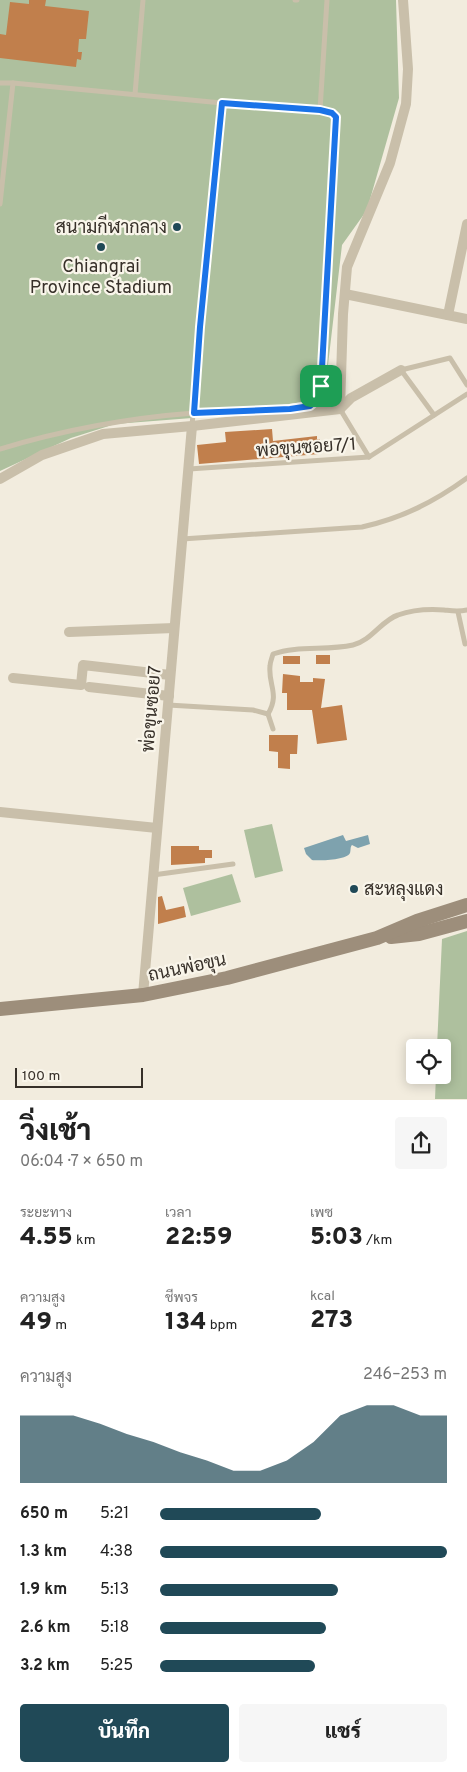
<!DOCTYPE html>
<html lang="th">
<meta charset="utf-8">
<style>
:root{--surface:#fff;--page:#f6f6f6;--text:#222;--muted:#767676;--accent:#204957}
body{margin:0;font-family:Overpass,Sarabun,sans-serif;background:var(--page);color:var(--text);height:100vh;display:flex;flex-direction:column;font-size:19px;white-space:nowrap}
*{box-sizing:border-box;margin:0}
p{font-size:16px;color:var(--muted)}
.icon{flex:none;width:28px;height:28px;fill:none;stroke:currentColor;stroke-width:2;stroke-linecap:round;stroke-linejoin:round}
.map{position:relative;height:1100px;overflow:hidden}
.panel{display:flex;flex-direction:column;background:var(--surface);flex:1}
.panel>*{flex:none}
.tools{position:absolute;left:406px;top:1039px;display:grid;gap:10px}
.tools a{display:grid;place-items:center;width:45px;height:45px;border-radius:5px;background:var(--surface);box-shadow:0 2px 12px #0003;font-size:25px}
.scale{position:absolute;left:15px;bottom:12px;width:128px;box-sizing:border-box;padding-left:5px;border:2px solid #373029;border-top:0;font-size:14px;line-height:18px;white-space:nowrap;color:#373029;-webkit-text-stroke:4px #f9f5ea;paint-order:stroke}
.pin{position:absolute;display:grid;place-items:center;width:42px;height:42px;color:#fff;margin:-21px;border-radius:10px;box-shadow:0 2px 8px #0006}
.round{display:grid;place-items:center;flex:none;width:52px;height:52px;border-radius:5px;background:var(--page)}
.summary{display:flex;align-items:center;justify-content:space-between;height:85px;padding:0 20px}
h1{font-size:28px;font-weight:800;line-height:38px}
.stats{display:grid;grid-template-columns:repeat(3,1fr);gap:8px;height:85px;padding:5px 20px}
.stats div{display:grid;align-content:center}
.stats b{font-size:25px;font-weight:800}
.stats small{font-size:14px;font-weight:400}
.stats p{font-size:14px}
.chart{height:140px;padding:10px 20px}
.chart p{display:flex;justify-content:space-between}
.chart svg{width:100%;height:90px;margin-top:5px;fill:var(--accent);opacity:.7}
.primary-button{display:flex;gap:10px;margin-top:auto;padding:10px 20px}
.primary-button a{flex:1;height:58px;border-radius:5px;background:var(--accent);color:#fff;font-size:20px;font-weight:800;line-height:58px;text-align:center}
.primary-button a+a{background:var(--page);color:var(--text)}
ul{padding:0 20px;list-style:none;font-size:16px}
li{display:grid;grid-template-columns:80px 60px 1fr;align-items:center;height:38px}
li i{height:12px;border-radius:6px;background:var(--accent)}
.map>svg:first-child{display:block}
.green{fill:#aec09e}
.water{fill:#7ea2ae}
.building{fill:#c17f4c}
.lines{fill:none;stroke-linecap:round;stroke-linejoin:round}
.lane{stroke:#c9bfaa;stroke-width:5}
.street{stroke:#c9bfaa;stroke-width:10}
.secondary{stroke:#9d8e7b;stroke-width:14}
.route-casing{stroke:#fff;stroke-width:10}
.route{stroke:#1a73e8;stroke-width:6}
.poi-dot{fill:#204957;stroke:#f9f5ea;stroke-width:2}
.labels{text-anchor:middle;stroke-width:4.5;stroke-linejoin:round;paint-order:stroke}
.poi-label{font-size:18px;fill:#373029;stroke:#f9f5ea;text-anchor:end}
.street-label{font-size:18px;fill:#373029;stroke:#f9f5ea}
</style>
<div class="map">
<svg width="467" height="1100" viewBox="0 0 467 1100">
<rect width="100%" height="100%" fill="#f2ecde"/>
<!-- green -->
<g class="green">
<polygon points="0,0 396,0 399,98 367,210 342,245 324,399 192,418 115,424 71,438 0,471"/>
<polygon points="272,824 283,871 255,878 244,830"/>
<polygon points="232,874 241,902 191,916 183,888"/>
<polygon points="467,931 467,1099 435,1099 436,1075 442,1075 442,1048 437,1047 442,939"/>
</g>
<!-- water -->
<path class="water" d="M343 835 346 841 368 835 370 844 358 848 352 845C350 847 351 850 350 853 347 860 319 861 312 860L306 854 304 848Z"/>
<!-- building -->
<g class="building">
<polygon points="29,0 46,0 45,6 89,11 86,39 79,39 78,52 82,52 81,60 77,59 76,67 0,58 0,34 6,35 10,2 29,4"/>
<polygon points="272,429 273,441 317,436 317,439 320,439 319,454 199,464 197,445 226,442 225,432"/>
<rect x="316" y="655" width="14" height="9"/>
<rect x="283" y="656" width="17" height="8"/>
<polygon points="283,674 300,676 300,682 313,682 313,678 325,679 321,708 342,705 347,740 317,744 312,710 287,710 287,693 282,693"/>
<polygon points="269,735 298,735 297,754 290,754 290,769 278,768 278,752 269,751"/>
<polygon points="171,846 199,846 199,850 212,850 212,858 205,858 205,863 171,865"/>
<polygon points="162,896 166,910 184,906 186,917 158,924 158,897"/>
</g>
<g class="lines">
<!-- lane -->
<g class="lane">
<polyline points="295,0 297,0"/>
<polyline points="0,83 13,83"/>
<polyline points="135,94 143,0"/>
<polyline points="320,110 327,0"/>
<path d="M0 204 13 83 222 103 320 110 332 113 336 117 321 386C320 394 319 402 311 405 299 410 282 409 269 410 244 411 219 411 194 413 128 418 63 430 0 449"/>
<polyline points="340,409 369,457"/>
<polyline points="434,415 401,370 450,358 467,385"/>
<polyline points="192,426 200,327 222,103"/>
<polyline points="189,469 369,457 467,394"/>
<path d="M182 539 362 527C402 518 434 502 467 478"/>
<polyline points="458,612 465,644"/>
<polyline points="168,705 253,710 268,714"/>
<path d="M268 714C280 694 268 685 270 666 270 662 272 658 273 654 298 645 326 651 353 645 371 641 382 620 398 615 412 610 430 609 444 610 453 611 458 612 467 610"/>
<polyline points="268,714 273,729"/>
<polyline points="153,875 233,864"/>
</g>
<!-- street -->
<g class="street">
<polyline points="345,294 467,319"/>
<polyline points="448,315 467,224"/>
<polyline points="340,409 351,398 401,370"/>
<polyline points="0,479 42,455 103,434 192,426 340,409 343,314 347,267 390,163 406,104 408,69 403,0"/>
<polyline points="69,632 174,628"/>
<polyline points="13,678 81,685 83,665 170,675"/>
<polyline points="89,687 169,696"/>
<polyline points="0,812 157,828"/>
<polyline points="143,995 192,426"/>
</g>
<!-- secondary -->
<g class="secondary">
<polyline points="391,937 419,934 467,921"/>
<polyline points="0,1009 143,995 227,978 377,938 417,921 467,905"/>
</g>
</g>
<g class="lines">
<defs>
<polygon id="route" points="222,103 320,110 332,113 336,117 321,386 319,398 310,406 290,409 194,413 200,327"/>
</defs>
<!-- route casing -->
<use href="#route" class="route-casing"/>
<!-- route -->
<use href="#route" class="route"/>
</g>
<!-- markers -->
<g class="poi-dot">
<circle cx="177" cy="227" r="5"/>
<circle cx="101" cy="247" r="5"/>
<circle cx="354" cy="889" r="5"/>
</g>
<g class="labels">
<!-- poi labels -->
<g class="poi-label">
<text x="167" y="233">สนามกีฬากลาง</text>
<text x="101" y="272" text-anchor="middle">Chiangrai<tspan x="101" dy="21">Province Stadium</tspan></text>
<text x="364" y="895" text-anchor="start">สะหลุงแดง</text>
</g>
<!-- street labels -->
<g class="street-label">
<text transform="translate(306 447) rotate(-4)" y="6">พ่อขุนซอย7/1</text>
<text transform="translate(151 709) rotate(-85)" y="6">พ่อขุนซอย7</text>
<text transform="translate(187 967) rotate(-12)" y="6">ถนนพ่อขุน</text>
</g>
</g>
</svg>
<div class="tools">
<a><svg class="icon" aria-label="locate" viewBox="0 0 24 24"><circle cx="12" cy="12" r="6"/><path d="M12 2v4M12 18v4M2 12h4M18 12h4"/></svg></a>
</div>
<div class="scale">100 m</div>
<div class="pin" style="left:321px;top:386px;background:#1e9e55"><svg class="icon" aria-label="arrive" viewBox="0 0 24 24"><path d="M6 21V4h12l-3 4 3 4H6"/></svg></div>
</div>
<section class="panel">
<div class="summary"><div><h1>วิ่งเช้า</h1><p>06:04 · 7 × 650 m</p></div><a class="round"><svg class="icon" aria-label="share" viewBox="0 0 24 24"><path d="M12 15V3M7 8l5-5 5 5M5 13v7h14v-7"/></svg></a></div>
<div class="stats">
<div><p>ระยะทาง</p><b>4.55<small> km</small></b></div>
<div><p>เวลา</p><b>22:59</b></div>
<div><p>เพซ</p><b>5:03<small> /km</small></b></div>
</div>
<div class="stats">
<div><p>ความสูง</p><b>49<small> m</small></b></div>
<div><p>ชีพจร</p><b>134<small> bpm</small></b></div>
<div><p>kcal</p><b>273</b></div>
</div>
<div class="chart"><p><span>ความสูง</span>246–253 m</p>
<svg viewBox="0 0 160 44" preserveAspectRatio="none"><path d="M0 44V11L10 11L20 11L30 15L40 20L50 24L60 29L70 33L80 38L90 38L100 33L110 24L120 11L130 6L140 6L150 11L160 11V44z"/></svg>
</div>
<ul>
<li><b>650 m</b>5:21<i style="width:56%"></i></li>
<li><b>1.3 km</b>4:38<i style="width:100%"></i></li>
<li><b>1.9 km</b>5:13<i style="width:62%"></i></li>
<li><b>2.6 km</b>5:18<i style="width:58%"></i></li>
<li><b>3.2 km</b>5:25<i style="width:54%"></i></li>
</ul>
<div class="primary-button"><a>บันทึก</a><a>แชร์</a></div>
</section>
